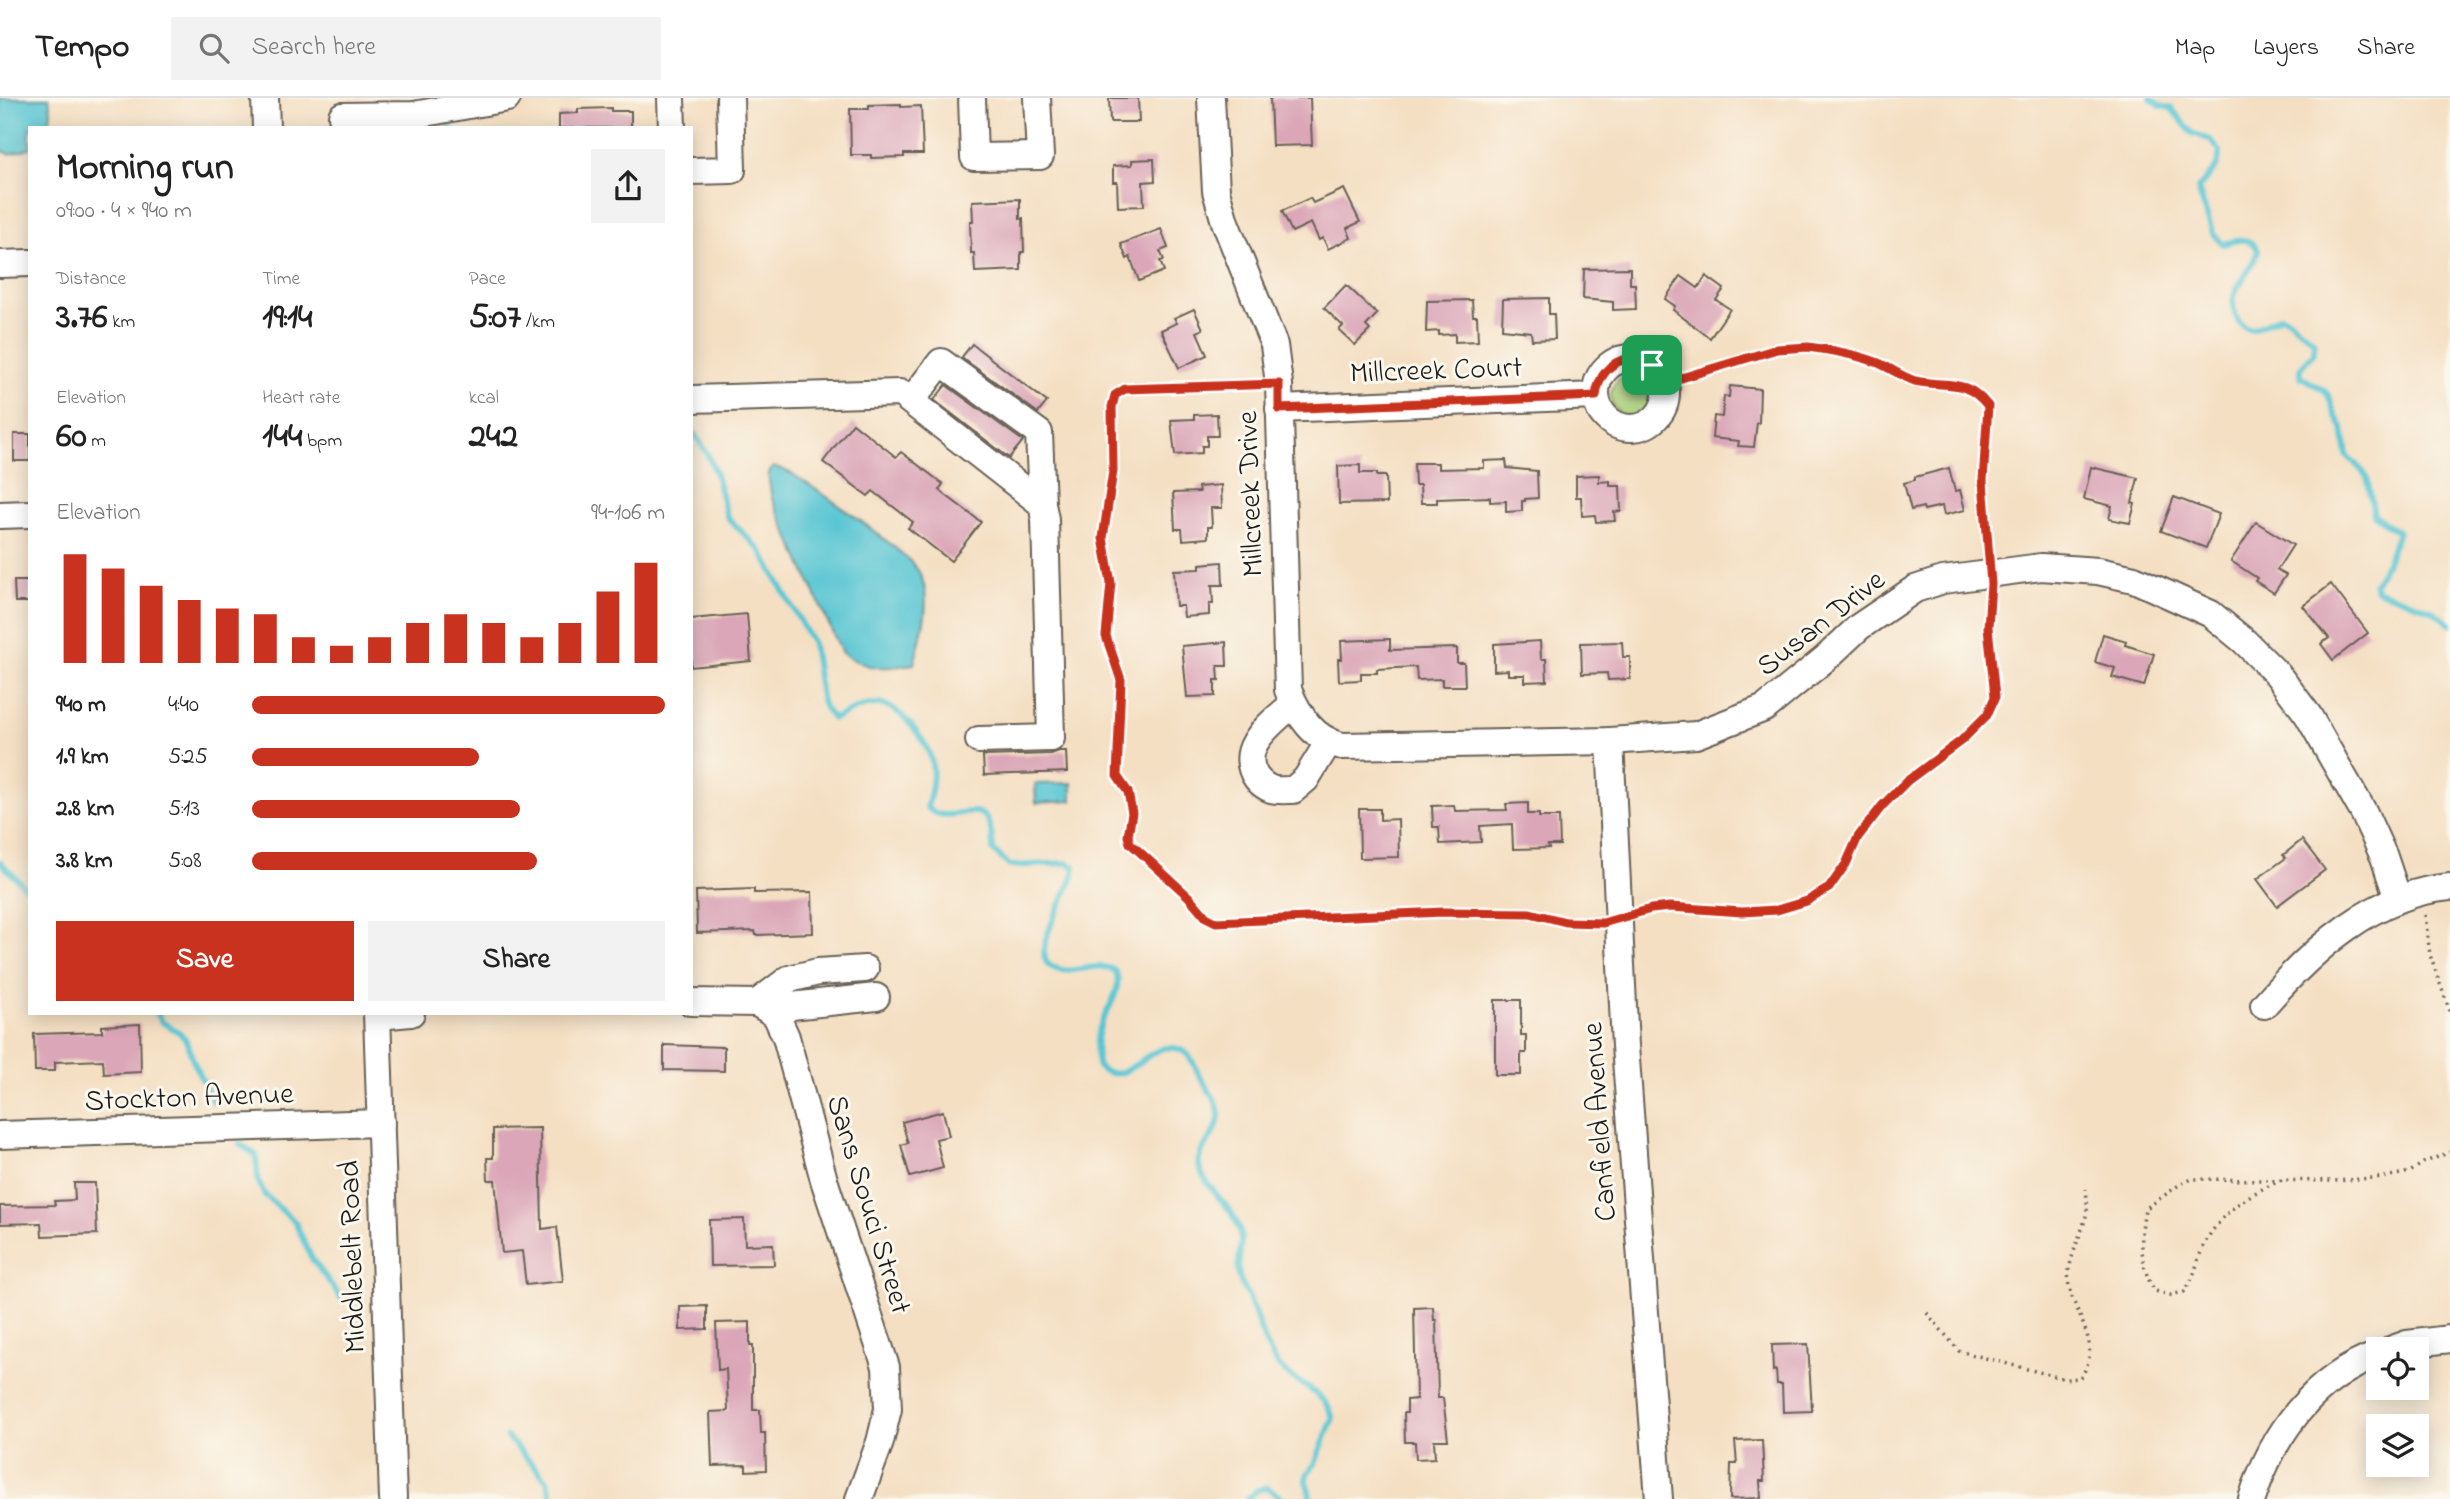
<!DOCTYPE html>
<meta charset="utf-8">
<style>
:root{--surface:#fff;--page:#f2f2f2;--text:#222;--muted:#767676;--line:#e0e0e0;--accent:#c8321e}
body{margin:0;font-family:"Indie Flower",sans-serif;background:var(--page);color:var(--text);height:100vh;display:flex;flex-direction:column;font-size:26px;white-space:nowrap}
*{box-sizing:border-box;margin:0}
p{font-size:23px;color:var(--muted)}
.icon{flex:none;width:38px;height:38px;fill:none;stroke:currentColor;stroke-width:2;stroke-linecap:round;stroke-linejoin:round}
.map{position:relative;flex:1;overflow:hidden}
.panel{position:absolute;left:28px;top:28px;width:665px;height:889px;display:flex;flex-direction:column;background:var(--surface);border-radius:0px;box-shadow:0 4px 18px #0003}
.panel>*{flex:none}
.controls{position:absolute;left:2366px;top:1239px;display:grid;gap:14px}
.controls a{display:grid;place-items:center;width:63px;height:63px;border-radius:0px;background:var(--surface);box-shadow:0 4px 18px #0003;font-size:35px}
.pin{position:absolute;display:grid;place-items:center;width:60px;height:60px;color:#fff;margin:-30px;border-radius:14px;box-shadow:0 4px 10px #0006}
.round{display:grid;place-items:center;flex:none;width:74px;height:74px;border-radius:0px;background:var(--page)}
.headline{display:flex;align-items:center;justify-content:space-between;height:119px;padding:0 28px}
h1{font-size:38px;font-weight:700;line-height:52px}
.figures{display:grid;grid-template-columns:repeat(3,1fr);gap:10px;height:119px;padding:7px 28px}
.figures div{display:grid;align-content:center}
.figures b{font-size:35px;font-weight:700}
.figures small{font-size:19px;font-weight:400}
.figures p{font-size:19px}
.chart{height:196px;padding:14px 28px}
.chart p{display:flex;justify-content:space-between}
.chart svg{width:100%;height:126px;margin-top:7px;stroke:var(--accent);stroke-width:6}
.button{display:flex;gap:14px;margin-top:auto;padding:14px 28px}
.button a{flex:1;height:80px;border-radius:0px;background:var(--accent);color:#fff;font-size:28px;font-weight:700;line-height:80px;text-align:center}
.button a+a{background:var(--page);color:var(--text)}
ul{padding:0 28px;list-style:none;font-size:23px}
li{display:grid;grid-template-columns:112px 84px 1fr;align-items:center;height:52px}
li i{height:18px;border-radius:9px;background:var(--accent)}
header{display:flex;align-items:center;gap:42px;box-sizing:border-box;height:98px;padding:0 35px;background:var(--surface);border-bottom:2px solid var(--line)}
header strong{font-size:33px}
nav{display:flex;gap:38px;margin-inline-start:auto;font-size:24px}
.search{width:490px;height:63px;background:var(--page);display:flex;align-items:center;gap:18px;box-sizing:border-box;padding:0 24px;border-radius:0px;color:var(--muted);font-size:26px}
.map>svg:first-child{display:block}
.green{fill:#a7ce78;stroke:#62754a;stroke-width:2}
.water{fill:#5ac6d3;stroke:#3b7178;stroke-width:2}
.lines{fill:none;stroke-linecap:round;stroke-linejoin:round}
.stream{stroke:#5ac6d3;stroke-width:6}
.building{fill:#daa6b8}
.minor-casing{stroke:#686056;stroke-width:30}
.path{stroke:#686056;stroke-width:3.5;stroke-dasharray:2 5;stroke-linecap:butt}
.minor{stroke:#fff;stroke-width:26}
.route-casing{stroke:#fff;stroke-width:14}
.route{stroke:#c8321e;stroke-width:9}
.labels{text-anchor:middle;stroke-width:6;stroke-linejoin:round;paint-order:stroke}
.street-label{font-size:30px;fill:#1c1c1c;stroke:#fbf7ec}
</style>
<header>
<strong>Tempo</strong>
<div class="search"><svg class="icon" aria-label="search" viewBox="0 0 24 24"><circle cx="10" cy="10" r="6"/><path d="M15 15l6 6"/></svg>Search here</div>
<nav><a>Map</a><a>Layers</a><a>Share</a></nav>
</header>
<div class="map">
<svg width="2450" height="1401" viewBox="0 0 2450 1401">
<rect width="100%" height="100%" fill="#fbf7ec"/>
<filter id="ink" filterUnits="userSpaceOnUse"><feTurbulence type="fractalNoise" baseFrequency=".0143" numOctaves="2"/><feDisplacementMap in="SourceGraphic" scale="14" xChannelSelector="R" yChannelSelector="G"/><feConvolveMatrix kernelMatrix="1 2 1 2 8 2 1 2 1" color-interpolation-filters="sRGB"/></filter>
<filter id="wash" filterUnits="userSpaceOnUse"><feTurbulence type="fractalNoise" baseFrequency=".00686" numOctaves="4" result="noise"/><feDisplacementMap in="SourceGraphic" scale="28" xChannelSelector="R" yChannelSelector="G"/><feGaussianBlur stdDeviation="1.57" result="paint"/><feColorMatrix in="noise" values="0 0 0 0 0 0 0 0 0 0 0 0 0 0 0 0 0 1.4 0 .05"/><feComposite in="paint" operator="in"/></filter>
<g filter="url(#wash)">
<rect width="100%" height="100%" fill="#f4dfc3"/>
<!-- green -->
<circle class="green" cx="1633" cy="298" r="22"/>
<!-- water -->
<g class="water">
<polygon points="0,0 49,0 51,13 49,30 30,30 30,50 10,56 0,52"/>
<path d="M773 369C782 371 790 374 797 379 821 394 911 456 920 476 933 503 921 538 914 566 883 571 869 573 842 555L772 401 768 377Z"/>
<polygon points="1072,685 1072,703 1036,705 1035,686"/>
</g>
<g class="lines">
<!-- stream -->
<g class="stream">
<path d="M2151 0 2160 8 2171 10 2192 35 2211 42 2220 54 2217 68 2198 91 2213 136 2223 146C2236 142 2250 137 2258 152 2254 168 2244 177 2237 191 2229 206 2235 228 2252 232L2281 218 2288 221 2314 243V255L2301 269V279L2324 292 2328 297 2336 319 2343 331 2347 357 2367 378 2374 417 2398 434 2388 462 2374 486 2377 492 2432 512 2450 526"/>
<polyline points="448,26 451,30"/>
<path d="M691 331 707 355 716 376 727 419 761 453 813 546 821 599 824 609 833 621C849 615 862 605 879 606 901 608 929 645 932 666 934 680 931 696 927 709 951 735 991 682 993 752L1010 768 1067 765 1075 769C1075 789 1025 855 1052 869 1072 880 1099 860 1116 874 1123 891 1107 911 1101 926 1096 940 1095 956 1099 970 1130 994 1153 931 1186 955 1193 961 1195 969 1199 977 1206 990 1217 1000 1219 1015 1221 1035 1195 1052 1199 1068 1206 1091 1228 1104 1237 1125 1246 1145 1236 1160 1239 1178 1241 1187 1247 1194 1250 1202 1258 1222 1262 1243 1274 1261 1289 1286 1324 1289 1333 1320L1315 1366 1307 1376 1306 1382 1311 1401"/>
<polyline points="0,764 30,794"/>
<polyline points="157,915 162,924 179,934 186,942 194,965 213,1004"/>
<polyline points="240,1046 256,1057 258,1083 264,1096 295,1124 312,1161 342,1201"/>
<polyline points="507,1339 547,1382 553,1401"/>
<polyline points="1248,1401 1256,1393 1266,1389 1284,1401"/>
</g>
</g>
<g id="blocks">
<!-- building -->
<g class="building">
<polygon points="1109,0 1138,0 1139,24 1110,24"/>
<polygon points="1270,0 1310,0 1312,47 1272,48"/>
<polygon points="901,6 901,9 921,8 923,56 904,56 904,59 871,60 871,57 851,57 850,11 869,11 869,7"/>
<polygon points="611,10 611,13 631,13 631,30 559,30 559,16 578,15 578,11"/>
<polygon points="1154,61 1155,83 1143,84 1144,108 1118,109 1117,84 1113,84 1113,68 1132,67 1132,62"/>
<polygon points="1344,91 1360,124 1347,130 1351,140 1328,151 1323,140 1319,142 1311,125 1292,134 1282,113 1310,100 1313,105"/>
<polygon points="1020,101 1020,121 1023,120 1024,154 1021,154 1021,172 975,174 974,155 971,155 970,123 973,123 972,103"/>
<polygon points="1161,131 1168,150 1160,153 1164,162 1160,163 1164,173 1139,183 1130,159 1127,161 1121,146"/>
<polygon points="1630,170 1630,186 1635,186 1636,211 1613,212 1613,204 1583,201 1584,171"/>
<polygon points="1681,178 1698,190 1706,178 1724,191 1716,202 1730,211 1710,240 1673,212 1675,208 1665,201"/>
<polygon points="1346,187 1377,216 1366,228 1370,232 1355,247 1339,232 1343,228 1324,210"/>
<polygon points="1549,200 1549,216 1554,216 1555,241 1532,242 1531,234 1502,231 1503,201"/>
<polygon points="1472,202 1473,218 1477,218 1478,243 1455,244 1455,236 1439,237 1439,233 1426,234 1427,203"/>
<polygon points="1194,211 1203,231 1197,234 1207,257 1179,270 1161,232 1177,225 1174,220"/>
<polygon points="972,246 1047,304 1038,315 965,262 962,259"/>
<polygon points="946,287 1023,343 1009,360 934,302"/>
<polygon points="1730,288 1760,291 1759,325 1757,325 1754,349 1738,348 1739,343 1712,340 1714,318 1722,319 1724,298 1729,299"/>
<polygon points="1217,316 1218,338 1207,338 1207,348 1202,348 1202,355 1175,357 1171,322 1194,321 1194,317"/>
<polygon points="853,325 896,359 901,354 943,386 939,392 981,424 951,463 908,430 913,424 873,393 868,398 823,364"/>
<rect x="14" y="336" width="16" height="27"/>
<polygon points="1506,362 1507,370 1537,373 1538,400 1525,401 1525,403 1522,403 1522,413 1506,414 1506,403 1490,404 1490,399 1437,401 1437,405 1421,405 1420,387 1415,387 1414,365 1438,365 1438,371 1484,370 1484,363"/>
<polygon points="1360,367 1360,375 1377,375 1377,378 1386,378 1387,405 1339,406 1338,368"/>
<polygon points="2091,369 2138,380 2132,405 2135,406 2130,425 2109,421 2112,408 2084,401"/>
<polygon points="1949,370 1955,393 1960,392 1965,412 1944,417 1942,408 1924,412 1923,409 1911,412 1904,385 1915,382 1915,379"/>
<polygon points="1599,377 1599,384 1610,383 1610,388 1620,388 1621,413 1614,414 1615,423 1596,424 1595,417 1582,418 1581,399 1576,399 1576,378"/>
<polygon points="1221,387 1222,410 1211,410 1212,429 1208,429 1208,440 1183,442 1182,431 1175,431 1173,395 1199,394 1198,389"/>
<polygon points="2174,399 2219,416 2206,450 2161,433"/>
<polygon points="2256,424 2293,447 2277,472 2286,477 2274,495 2255,483 2257,480 2231,463"/>
<polygon points="1222,464 1223,487 1212,487 1213,506 1209,506 1209,517 1184,519 1183,508 1176,508 1174,472 1200,471 1200,466"/>
<polygon points="14,483 30,483 30,504 15,504"/>
<polygon points="2331,486 2368,535 2333,562 2321,546 2329,540 2303,508"/>
<polygon points="747,516 751,563 691,569 691,521"/>
<polygon points="2103,536 2126,543 2125,547 2154,556 2144,588 2112,579 2115,570 2095,564"/>
<polygon points="1390,541 1390,552 1457,550 1457,565 1464,565 1465,588 1442,588 1442,581 1417,582 1416,569 1377,571 1377,575 1361,575 1361,582 1339,583 1338,561 1342,561 1341,543"/>
<polygon points="1540,543 1541,561 1546,561 1547,583 1525,584 1525,577 1508,577 1508,572 1494,573 1494,546"/>
<polygon points="1226,544 1227,568 1218,568 1219,582 1215,582 1215,598 1187,599 1182,548"/>
<polygon points="1622,544 1623,559 1630,559 1630,581 1608,582 1607,575 1582,576 1581,545"/>
<polygon points="1059,653 1066,653 1067,674 984,677 983,658 1051,656"/>
<polygon points="1528,705 1528,716 1539,716 1539,719 1559,719 1560,747 1548,747 1549,750 1513,751 1512,726 1480,728 1481,744 1440,746 1439,729 1433,729 1432,708 1454,707 1455,713 1507,712 1506,706"/>
<polygon points="1359,711 1380,711 1380,722 1398,721 1399,759 1360,760"/>
<polygon points="2302,742 2325,772 2277,808 2257,781 2286,760 2283,757"/>
<polygon points="754,791 754,795 812,794 813,835 756,837 755,833 697,835 696,793"/>
<polygon points="1495,902 1521,902 1521,937 1526,937 1526,955 1521,955 1521,977 1495,977"/>
<polygon points="140,926 141,974 104,976 103,962 55,964 55,973 35,973 34,936 102,934 102,928"/>
<polygon points="664,947 724,949 724,973 664,972"/>
<polygon points="943,1013 949,1038 936,1041 943,1070 910,1079 901,1047 908,1045 902,1024"/>
<polygon points="540,1030 542,1131 557,1129 563,1183 526,1187 522,1153 502,1155 495,1082 488,1082 487,1060 493,1060 493,1031"/>
<polygon points="74,1085 95,1085 97,1136 42,1138 41,1125 0,1126 0,1108 55,1107 54,1103 75,1102"/>
<polygon points="744,1121 745,1147 773,1146 774,1167 710,1168 709,1122"/>
<polygon points="707,1208 707,1231 680,1232 680,1209"/>
<polygon points="1433,1209 1434,1222 1436,1222 1438,1300 1443,1300 1448,1342 1434,1342 1435,1360 1416,1361 1415,1344 1405,1344 1404,1315 1407,1315 1407,1302 1416,1301 1414,1210"/>
<polygon points="750,1224 750,1248 753,1248 753,1312 760,1312 761,1335 765,1335 766,1372 746,1373 746,1367 712,1368 710,1314 728,1313 726,1271 718,1272 716,1225"/>
<polygon points="1808,1246 1812,1313 1783,1314 1782,1286 1777,1286 1776,1272 1773,1273 1772,1247"/>
<polygon points="1762,1342 1764,1383 1760,1383 1761,1400 1730,1401 1731,1366 1737,1366 1735,1343"/>
</g>
</g>
</g>
<g filter="url(#ink)">
<use href="#blocks" fill-opacity="0" stroke="#686056" stroke-width="2"/>
<g class="lines">
<defs>
<g id="minor">
<polyline points="265,0 266,30"/>
<polyline points="671,0 672,30"/>
<polyline points="972,0 974,59 1040,58 1037,0"/>
<path d="M1211 0 1216 93 1225 124 1274 247 1279 286 1288 592C1299 618 1313 641 1342 648L1610 643 1696 637 1765 610 1826 560 1859 529 1915 491 1943 482 2041 469 2098 473 2134 481 2211 516 2244 543 2278 577 2308 617 2364 715 2384 759 2398 801"/>
<polyline points="342,18 414,17 507,0"/>
<polyline points="691,73 732,72 730,0"/>
<polyline points="0,166 30,165"/>
<circle cx="1631" cy="295" r="35"/>
<polyline points="691,301 900,295 1042,406 1045,421 1051,640 979,642"/>
<polyline points="911,303 941,264 1039,335 1042,406"/>
<polyline points="1279,311 1596,298"/>
<polyline points="0,417 30,416"/>
<path d="M1293 606C1281 617 1263 630 1255 645 1245 662 1252 683 1271 691 1277 693 1287 692 1293 692L1306 681 1328 645"/>
<polyline points="1610,643 1625,948 1659,1401"/>
<polyline points="691,904 757,905 776,917 786,939 824,1082 886,1269 888,1311 880,1344 859,1401"/>
<polyline points="757,905 789,881 818,874 865,871"/>
<path d="M2264 907C2312 852 2374 795 2450 789"/>
<polyline points="377,915 393,1401"/>
<polyline points="776,917 791,908 876,899"/>
<polyline points="378,918 411,915"/>
<polyline points="0,1037 381,1025"/>
<polyline points="2393,1251 2407,1246 2450,1241"/>
<path d="M2252 1401C2272 1337 2313 1280 2378 1257"/>
</g>
</defs>
<!-- minor casing -->
<use href="#minor" class="minor-casing"/>
<!-- path -->
<g class="path">
<polyline points="1665,285 1777,251 1808,249 1846,255 1877,264 1913,282 1964,288 1978,295 1988,308 1983,383 1989,453"/>
<polyline points="1256,287 1126,291 1115,297 1112,309 1113,373 1103,440 1111,485 1106,538 1121,582 1117,678 1128,694 1132,715 1128,739 1130,745 1189,799 1206,819 1216,824 1443,814 1530,815 1566,824 1596,825"/>
<path d="M1641 815C1686 800 1732 821 1778 812 1807 807 1831 792 1846 767 1851 758 1853 746 1859 738 1870 720 1886 704 1900 689 1926 664 1987 635 1995 599 1999 578 1990 552 1988 530 1988 520 1989 509 1990 499"/>
<polyline points="2425,817 2430,857 2450,914"/>
<path d="M2282 1082C2248 1096 2220 1114 2203 1149 2195 1167 2197 1176 2184 1194L2170 1197 2155 1193C2139 1169 2140 1138 2145 1111L2179 1087 2192 1081 2335 1083 2385 1079 2410 1074 2423 1065 2450 1054"/>
<path d="M1927 1215 1959 1253 2065 1281 2080 1280C2103 1249 2078 1222 2070 1192 2063 1170 2081 1139 2086 1118 2088 1110 2087 1100 2086 1091"/>
</g>
<!-- minor -->
<use href="#minor" class="minor"/>
</g>
</g>
<g class="lines" filter="url(#ink)">
<defs>
<path id="route" d="M1808 249C1831 252 1854 256 1876 264 1889 269 1902 279 1915 283 1947 290 1965 279 1988 308L1983 383 1991 486 1988 529 1995 599 1987 617 1962 642 1907 683 1882 708 1858 739 1846 766 1829 790 1807 803 1777 812 1742 814 1670 809 1651 811 1603 825 1566 824 1530 815 1443 814 1216 824 1206 819 1189 799 1130 745 1128 738 1132 715 1128 694 1117 678 1121 582 1106 538 1111 485 1103 440 1113 373 1112 309 1115 297 1125 291 1279 286V311L1596 298C1601 256 1646 247 1665 285L1777 251Z"/>
</defs>
<!-- route casing -->
<use href="#route" class="route-casing"/>
<!-- route -->
<use href="#route" class="route"/>
</g>
<g class="labels">
<!-- street labels -->
<g class="street-label">
<text transform="translate(1436 271) rotate(-2)" y="10">Millcreek Court</text>
<text transform="translate(1249 396) rotate(-92)" y="10">Millcreek Drive</text>
<text transform="translate(1820 524) rotate(-38)" y="10">Susan Drive</text>
<text transform="translate(189 998) rotate(-2)" y="10">Stockton Avenue</text>
<text transform="translate(1598 1024) rotate(-94)" y="10">Canfield Avenue</text>
<text transform="translate(870 1106) rotate(73)" y="10">Sans Souci Street</text>
<text transform="translate(351 1159) rotate(-92)" y="10">Middlebelt Road</text>
</g>
</g>
</svg>
<div class="controls">
<a><svg class="icon" aria-label="locate" viewBox="0 0 24 24"><circle cx="12" cy="12" r="6"/><path d="M12 2v4M12 18v4M2 12h4M18 12h4"/></svg></a>
<a><svg class="icon" aria-label="layers" viewBox="0 0 24 24"><path d="M12 4l9 5-9 5-9-5zM3 14l9 5 9-5"/></svg></a>
</div>
<div class="pin" style="left:1652px;top:267px;background:#1e9e55"><svg class="icon" aria-label="arrive" viewBox="0 0 24 24"><path d="M6 21V4h12l-3 4 3 4H6"/></svg></div>
<section class="panel">
<div class="headline"><div><h1>Morning run</h1><p>09:00 · 4 × 940 m</p></div><a class="round"><svg class="icon" aria-label="share" viewBox="0 0 24 24"><path d="M12 15V3M7 8l5-5 5 5M5 13v7h14v-7"/></svg></a></div>
<div class="figures">
<div><p>Distance</p><b>3.76<small> km</small></b></div>
<div><p>Time</p><b>19:14</b></div>
<div><p>Pace</p><b>5:07<small> /km</small></b></div>
</div>
<div class="figures">
<div><p>Elevation</p><b>60<small> m</small></b></div>
<div><p>Heart rate</p><b>144<small> bpm</small></b></div>
<div><p>kcal</p><b>242</b></div>
</div>
<div class="chart"><p><span>Elevation</span>94–106 m</p>
<svg viewBox="0 0 160 44" preserveAspectRatio="none"><path d="M5 44V6M15 44V11M25 44V17M35 44V22M45 44V25M55 44V27M65 44V35M75 44V38M85 44V35M95 44V30M105 44V27M115 44V30M125 44V35M135 44V30M145 44V19M155 44V9"/></svg>
</div>
<ul>
<li><b>940 m</b>4:40<i style="width:100%"></i></li>
<li><b>1.9 km</b>5:25<i style="width:55%"></i></li>
<li><b>2.8 km</b>5:13<i style="width:65%"></i></li>
<li><b>3.8 km</b>5:08<i style="width:69%"></i></li>
</ul>
<div class="button"><a>Save</a><a>Share</a></div>
</section>
</div>
